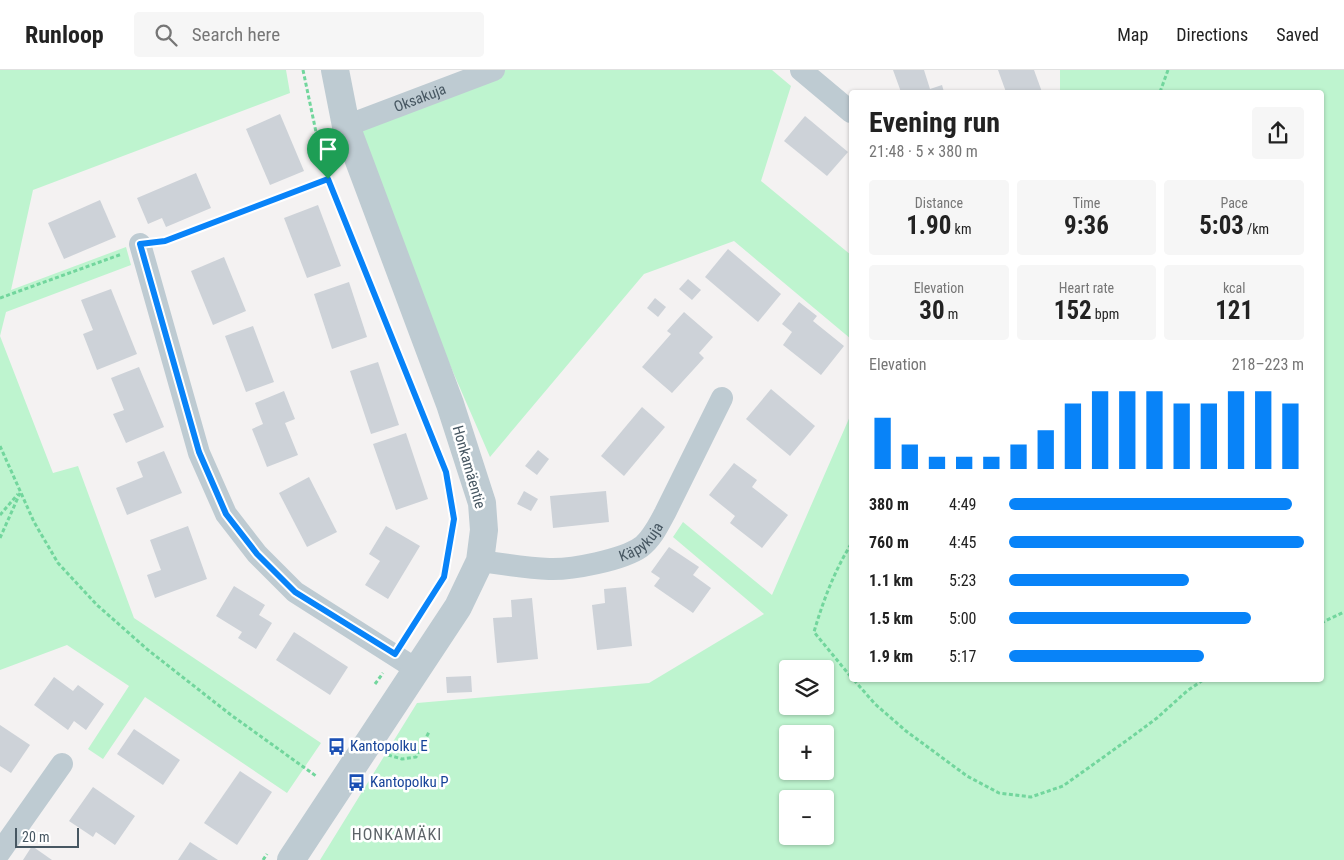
<!DOCTYPE html>
<meta charset="utf-8">
<style>
:root{--surface:#fff;--page:#f6f6f6;--text:#222;--muted:#767676;--line:#e0e0e0;--accent:#0883f8}
body{margin:0;font-family:"Roboto Condensed",sans-serif;background:var(--page);color:var(--text);height:100vh;display:flex;flex-direction:column;font-size:19px;white-space:nowrap}
*{box-sizing:border-box;margin:0}
p{font-size:16px;color:var(--muted)}
.icon{flex:none;width:28px;height:28px;fill:none;stroke:currentColor;stroke-width:2;stroke-linecap:round;stroke-linejoin:round}
.map{position:relative;flex:1;overflow:hidden}
.details{position:absolute;left:849px;top:20px;width:475px;height:592px;display:flex;flex-direction:column;background:var(--surface);border-radius:5px;box-shadow:0 1px 4px #0004}
.details>*{flex:none}
.tools{position:absolute;left:779px;top:590px;display:grid;gap:10px}
.tools a{display:grid;place-items:center;width:55px;height:55px;border-radius:5px;background:var(--surface);box-shadow:0 1px 4px #0004;font-size:25px}
.scale{position:absolute;left:15px;bottom:12px;width:64px;box-sizing:border-box;padding-left:5px;border:2px solid #475762;border-top:0;font-size:14px;line-height:18px;white-space:nowrap;color:#475762;-webkit-text-stroke:4px #fff;paint-order:stroke}
.pin{position:absolute;display:grid;place-items:center;width:42px;height:42px;color:#fff;margin:-51px -21px;border-radius:50% 50% 50% 0;rotate:-45deg;box-shadow:0 0 5px #0007}
.pin .icon{rotate:45deg}
.round{display:grid;place-items:center;flex:none;width:52px;height:52px;border-radius:5px;background:var(--page)}
.summary{display:flex;align-items:center;justify-content:space-between;height:85px;padding:0 20px}
h1{font-size:28px;font-weight:700;line-height:38px}
.metrics{display:grid;grid-template-columns:repeat(3,1fr);gap:8px;height:85px;padding:5px 20px}
.metrics div{display:grid;align-content:center;border-radius:5px;background:var(--page);text-align:center}
.metrics b{font-size:25px;font-weight:700}
.metrics small{font-size:14px;font-weight:400}
.metrics p{font-size:14px}
.chart{height:140px;padding:10px 20px}
.chart p{display:flex;justify-content:space-between}
.chart svg{width:100%;height:90px;margin-top:5px;stroke:var(--accent);stroke-width:6}
ul{padding:0 20px;list-style:none;font-size:16px}
li{display:grid;grid-template-columns:80px 60px 1fr;align-items:center;height:38px}
li i{height:12px;border-radius:6px;background:var(--accent)}
header{display:flex;align-items:center;gap:30px;box-sizing:border-box;height:70px;padding:0 25px;background:var(--surface);border-bottom:1px solid var(--line)}
header strong{font-size:24px}
nav{display:flex;gap:28px;margin-inline-start:auto;font-size:18px}
.search{width:350px;height:45px;background:var(--page);display:flex;align-items:center;gap:12px;box-sizing:border-box;padding:0 18px;border-radius:5px;color:var(--muted);font-size:19px}
.map>svg:first-child{display:block}
.green{fill:#bef4cf;fill-rule:evenodd}
.building{fill:#cdd2d8}
.lines{fill:none;stroke-linecap:round;stroke-linejoin:round}
.path{stroke:#72d69d;stroke-width:3;stroke-dasharray:4 2.5;stroke-linecap:butt}
.minor{stroke:#becbd2;stroke-width:22}
.tertiary{stroke:#becbd2;stroke-width:28}
.route-casing{stroke:#fff;stroke-width:10}
.route{stroke:#0883f8;stroke-width:6}
.labels{text-anchor:middle;stroke-width:5;stroke-linejoin:round;paint-order:stroke}
.street-label{font-size:15px;fill:#475762;stroke:#fff}
.transit-label{font-size:15px;fill:#164399;stroke:#fff;text-anchor:start}
.neighbourhood-label{font-size:16px;letter-spacing:1px;fill:#5d6368;stroke:#fff}
</style>
<header>
<strong>Runloop</strong>
<div class="search"><svg class="icon" aria-label="search" viewBox="0 0 24 24"><circle cx="10" cy="10" r="6"/><path d="M15 15l6 6"/></svg>Search here</div>
<nav><a>Map</a><a>Directions</a><a>Saved</a></nav>
</header>
<div class="map">
<svg width="1344" height="790" viewBox="0 0 1344 790">
<rect width="100%" height="100%" fill="#f4f2f2"/>
<!-- green -->
<g class="green">
<polygon points="0,0 286,0 290,23 33,120 11,220 126,177 131,195 6,242 0,266 53,403 78,396 134,548 321,673 287,723 145,627 103,689 88,679 129,616 67,575 0,600"/>
<polygon points="494,0 772,0 791,16 761,111 851,185 851,269 734,171 644,204 490,387 346,56"/>
<path d="M1060 0H1344V790H320L417 633 649 613 764 544 673 467 683 452 772 525 851 344V610H1321V22H1060ZM788 599H825V636H788ZM788 664H825V701H788ZM788 729H825V766H788Z"/>
</g>
<!-- building -->
<g class="building">
<polygon points="893,0 924,0 930,19 942,15 944,22 901,22"/>
<polygon points="998,0 1034,0 1042,22 1006,22"/>
<polygon points="280,44 304,101 270,115 246,59"/>
<polygon points="805,46 848,82 827,106 784,71"/>
<polygon points="196,103 211,138 166,157 162,148 148,154 137,128"/>
<polygon points="100,130 116,167 64,189 48,153"/>
<polygon points="318,135 341,196 307,208 284,148"/>
<polygon points="728,179 781,224 758,252 705,207"/>
<polygon points="224,187 246,241 213,255 191,201"/>
<polygon points="688,209 701,220 692,230 679,219"/>
<polygon points="349,212 367,267 332,279 314,224"/>
<polygon points="111,219 137,284 97,300 83,264 93,260 81,230"/>
<polygon points="655,228 666,237 658,247 647,238"/>
<polygon points="799,232 817,246 813,251 844,276 821,305 783,275 792,262 782,254"/>
<polygon points="684,242 713,267 699,283 704,288 672,323 642,297 671,264 667,261"/>
<polygon points="253,256 274,312 246,322 225,266"/>
<polygon points="378,292 399,355 371,364 350,301"/>
<polygon points="139,297 164,357 126,373 113,344 124,340 111,308"/>
<polygon points="771,319 815,356 790,386 746,349"/>
<polygon points="284,321 295,349 285,353 298,385 267,397 252,359 263,354 255,333"/>
<polygon points="642,337 665,357 624,406 601,386"/>
<polygon points="406,363 428,429 396,440 373,374"/>
<polygon points="538,380 549,389 537,405 525,396"/>
<polygon points="164,381 182,423 127,445 116,418 143,407 137,392"/>
<polygon points="734,393 757,410 752,417 788,445 762,478 730,453 735,446 709,425"/>
<polygon points="309,407 337,462 307,477 279,423"/>
<polygon points="524,421 538,429 531,441 517,434"/>
<polygon points="606,421 609,452 553,458 550,426"/>
<polygon points="188,456 207,509 155,528 147,505 161,500 150,470"/>
<polygon points="386,456 420,476 388,529 365,515 380,491 369,484"/>
<polygon points="669,477 699,497 693,505 711,518 693,543 654,516 660,508 651,502"/>
<polygon points="234,516 265,535 259,545 272,553 256,579 238,568 242,562 216,546"/>
<polygon points="626,517 632,576 597,580 592,535 605,533 604,519"/>
<polygon points="532,528 538,589 497,593 493,548 512,547 511,530"/>
<polygon points="294,562 348,597 330,625 276,590"/>
<polygon points="471,606 472,622 447,623 446,607"/>
<polygon points="54,607 73,621 78,615 104,634 86,660 74,651 68,660 34,635"/>
<polygon points="0,655 30,675 11,703 0,696"/>
<polygon points="134,659 180,690 163,715 117,684"/>
<polygon points="240,701 272,722 237,775 204,753"/>
<polygon points="93,717 135,746 115,775 96,762 93,767 69,751"/>
<polygon points="190,772 218,790 178,790"/>
<polygon points="32,776 52,790 23,790"/>
</g>
<g class="lines">
<!-- path -->
<g class="path">
<polyline points="303,0 316,62 328,109 437,378"/>
<polyline points="1160,22 1168,0"/>
<polyline points="160,171 327,109"/>
<polyline points="0,228 122,184"/>
<polyline points="0,376 34,452 58,493 97,535 148,580 231,645 316,706"/>
<polyline points="0,445 18,424"/>
<polyline points="0,468 20,423"/>
<path d="M851 474C834 502 823 531 814 562L851 607"/>
<polyline points="1321,553 1344,542"/>
<polyline points="405,568 444,507 454,449 448,412"/>
<polyline points="854,610 875,634 906,661 967,706 999,723 1031,727 1063,716 1126,671 1157,648 1187,621 1203,610"/>
<polyline points="375,614 383,603"/>
<polyline points="388,685 402,689 416,687 429,662"/>
<polyline points="263,790 267,784"/>
</g>
<!-- minor -->
<g class="minor">
<polyline points="801,0 851,42"/>
<path id="s1" d="M346 56 494 0"/>
<polyline points="140,174 199,383 226,444 257,484 295,522 416,599"/>
<path id="s2" d="M480 491C503 494 526 498 549 499 571 500 623 490 641 477 652 469 659 454 665 443L722 328"/>
<polyline points="0,782 62,694"/>
</g>
<!-- tertiary -->
<polyline class="tertiary" points="291,790 458,537 480,491 484,460 482,433 450,334 346,56 335,0"/>
</g>
<g class="lines">
<defs>
<polygon id="route" points="328,109 446,402 454,449 444,507 395,584 295,522 257,484 226,444 199,382 140,174 165,171"/>
</defs>
<!-- route casing -->
<use href="#route" class="route-casing"/>
<!-- route -->
<use href="#route" class="route"/>
</g>
<!-- icons -->
<defs>
<symbol id="bus-bare" viewBox="-9 -9 18 18"><path d="M-5-6H5V4H4V6H2V4H-2V6H-4V4H-5ZM-3.5-4V0h7V-4ZM-3.5 1.2v1.5H-2V1.2ZM2 1.2v1.5H3.5V1.2Z" fill="#1a4fb4" stroke="#fff" stroke-width="2.5" paint-order="stroke"/></symbol>
</defs>
<g fill-rule="evenodd">
<use href="#bus-bare" x="324" y="664" width="25" height="25"/>
<use href="#bus-bare" x="344" y="700" width="25" height="25"/>
</g>
<g class="labels">
<!-- street labels -->
<g class="street-label">
<text dy="5" stroke="none"><textPath href="#s1" startOffset="79">Oksakuja</textPath></text>
<text transform="translate(469 397) rotate(74)" y="5">Honkamäentie</text>
<text dy="5" stroke="none"><textPath href="#s2" startOffset="168">Käpykuja</textPath></text>
</g>
<!-- transit labels -->
<g class="transit-label">
<text x="350" y="681">Kantopolku E</text>
<text x="370" y="717">Kantopolku P</text>
</g>
<!-- neighbourhood labels -->
<g class="neighbourhood-label">
<text x="397" y="770">HONKAMÄKI</text>
</g>
</g>
</svg>
<div class="tools">
<a><svg class="icon" aria-label="layers" viewBox="0 0 24 24"><path d="M12 4l9 5-9 5-9-5zM3 14l9 5 9-5"/></svg></a>
<a>+</a>
<a>−</a>
</div>
<div class="scale">20 m</div>
<div class="pin" style="left:328px;top:109px;background:#1e9e55"><svg class="icon" aria-label="arrive" viewBox="0 0 24 24"><path d="M6 21V4h12l-3 4 3 4H6"/></svg></div>
<section class="details">
<div class="summary"><div><h1>Evening run</h1><p>21:48 · 5 × 380 m</p></div><a class="round"><svg class="icon" aria-label="share" viewBox="0 0 24 24"><path d="M12 15V3M7 8l5-5 5 5M5 13v7h14v-7"/></svg></a></div>
<div class="metrics">
<div><p>Distance</p><b>1.90<small> km</small></b></div>
<div><p>Time</p><b>9:36</b></div>
<div><p>Pace</p><b>5:03<small> /km</small></b></div>
</div>
<div class="metrics">
<div><p>Elevation</p><b>30<small> m</small></b></div>
<div><p>Heart rate</p><b>152<small> bpm</small></b></div>
<div><p>kcal</p><b>121</b></div>
</div>
<div class="chart"><p><span>Elevation</span>218–223 m</p>
<svg viewBox="0 0 160 44" preserveAspectRatio="none"><path d="M5 44V19M15 44V32M25 44V38M35 44V38M45 44V38M55 44V32M65 44V25M75 44V12M85 44V6M95 44V6M105 44V6M115 44V12M125 44V12M135 44V6M145 44V6M155 44V12"/></svg>
</div>
<ul>
<li><b>380 m</b>4:49<i style="width:96%"></i></li>
<li><b>760 m</b>4:45<i style="width:100%"></i></li>
<li><b>1.1 km</b>5:23<i style="width:61%"></i></li>
<li><b>1.5 km</b>5:00<i style="width:82%"></i></li>
<li><b>1.9 km</b>5:17<i style="width:66%"></i></li>
</ul>
</section>
</div>
